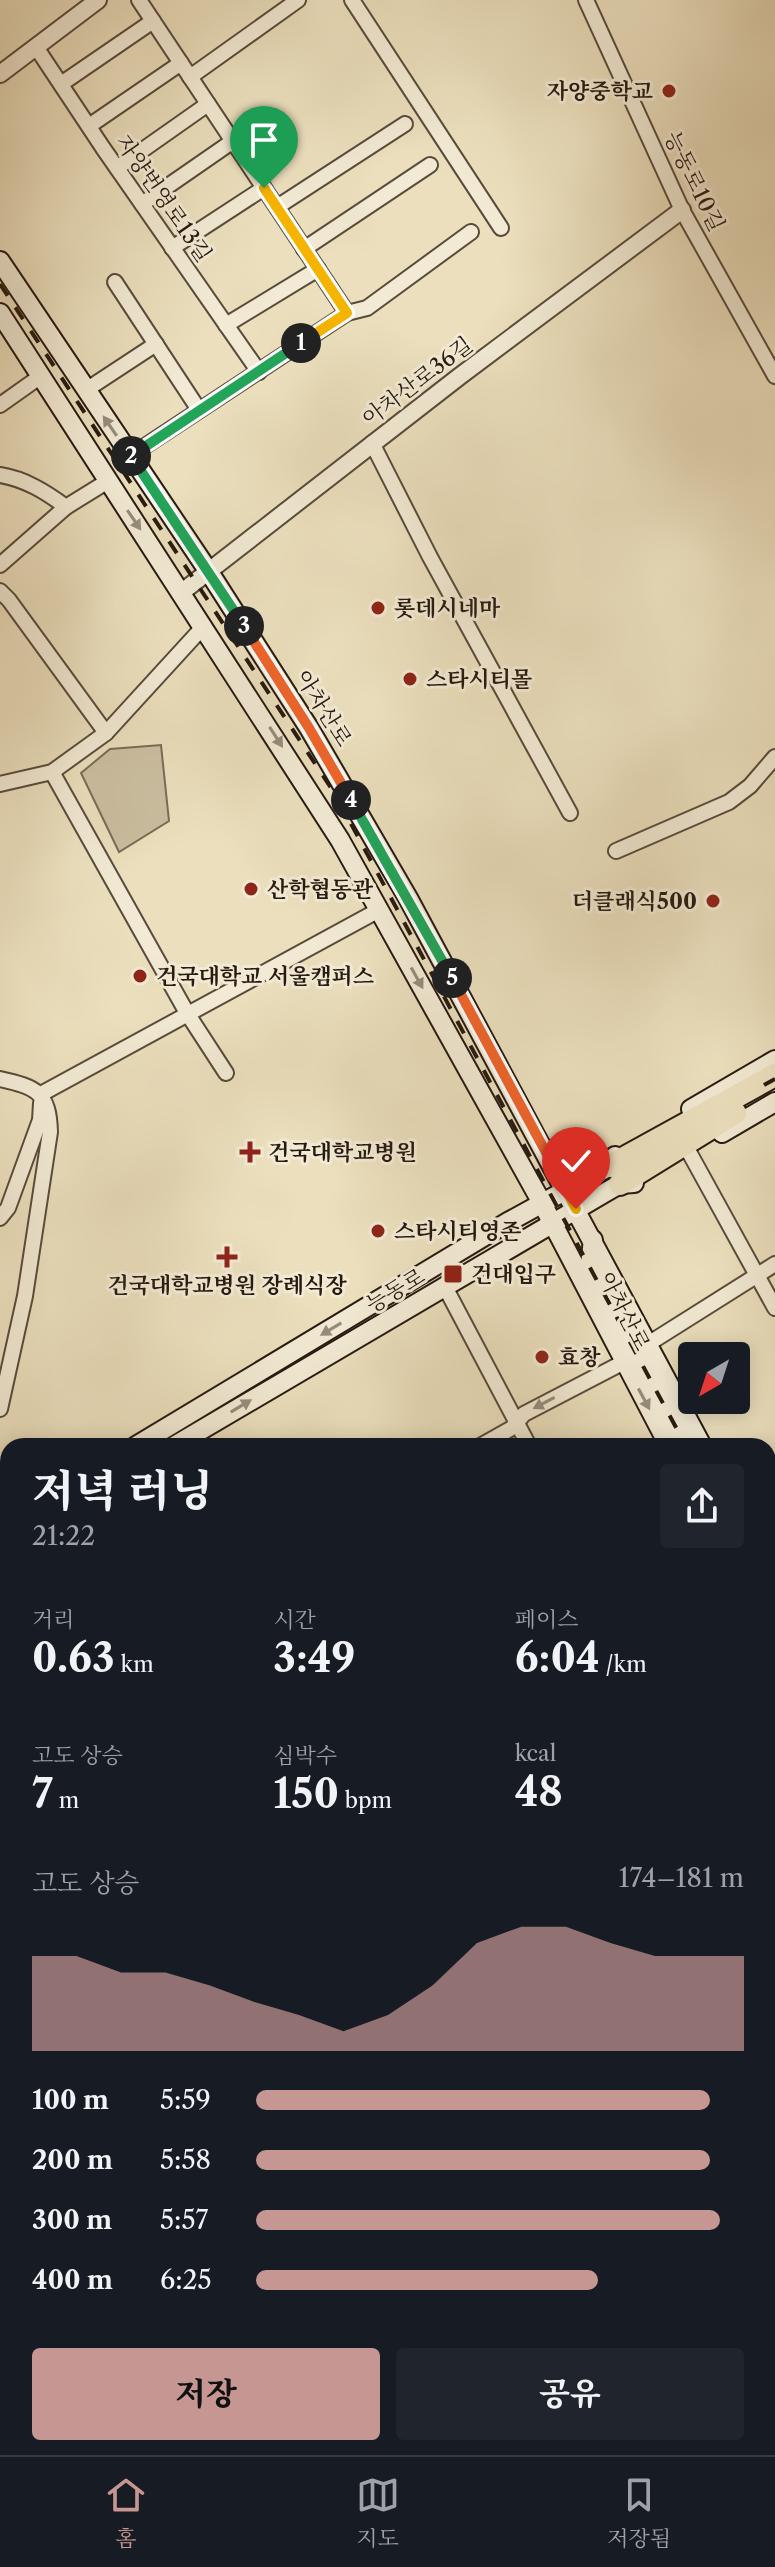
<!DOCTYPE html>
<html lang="ko">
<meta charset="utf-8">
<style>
:root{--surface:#171b24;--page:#20242c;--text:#f1f3f6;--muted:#9ea1a6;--line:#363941;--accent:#c59692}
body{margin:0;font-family:"Libre Caslon Text","Noto Serif KR",serif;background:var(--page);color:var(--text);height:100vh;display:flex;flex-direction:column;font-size:30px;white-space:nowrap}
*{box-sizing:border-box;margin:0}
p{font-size:26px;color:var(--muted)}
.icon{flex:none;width:44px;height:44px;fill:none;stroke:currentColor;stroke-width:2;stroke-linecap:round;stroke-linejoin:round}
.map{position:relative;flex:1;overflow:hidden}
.side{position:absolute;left:0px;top:1438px;width:776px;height:1018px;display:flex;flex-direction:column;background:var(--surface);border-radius:24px 24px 0 0;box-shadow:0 4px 20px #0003}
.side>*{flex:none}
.needle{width:52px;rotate:219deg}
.tools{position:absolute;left:678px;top:1342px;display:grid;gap:16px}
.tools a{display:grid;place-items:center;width:72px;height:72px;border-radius:8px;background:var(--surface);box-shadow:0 4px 20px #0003;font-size:40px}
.pin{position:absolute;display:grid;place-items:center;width:68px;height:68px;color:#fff;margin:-82px -34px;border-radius:50% 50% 50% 0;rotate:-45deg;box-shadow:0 0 8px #0007}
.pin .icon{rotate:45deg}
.km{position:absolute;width:40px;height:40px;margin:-20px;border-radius:50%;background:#222;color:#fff;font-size:22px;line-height:40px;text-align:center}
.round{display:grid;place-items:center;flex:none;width:84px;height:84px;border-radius:8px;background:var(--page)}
.summary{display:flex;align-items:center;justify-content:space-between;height:136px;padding:0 32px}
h1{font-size:44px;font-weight:800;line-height:60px}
.figures{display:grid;grid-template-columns:repeat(3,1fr);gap:12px;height:136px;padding:8px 32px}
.figures div{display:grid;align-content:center}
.figures b{font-size:40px;font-weight:800}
.figures small{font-size:22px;font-weight:400}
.figures p{font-size:22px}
.chart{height:224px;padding:16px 32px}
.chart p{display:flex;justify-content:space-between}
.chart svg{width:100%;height:144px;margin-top:8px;fill:var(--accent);opacity:.7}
.primary-button{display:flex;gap:16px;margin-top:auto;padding:16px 32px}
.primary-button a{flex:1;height:92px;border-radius:8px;background:var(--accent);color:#111;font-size:32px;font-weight:800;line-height:92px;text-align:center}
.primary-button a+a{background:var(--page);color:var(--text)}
ul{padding:0 32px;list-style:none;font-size:26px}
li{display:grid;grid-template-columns:128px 96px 1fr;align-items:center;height:60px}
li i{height:20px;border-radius:10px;background:var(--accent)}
.menu{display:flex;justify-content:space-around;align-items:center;height:112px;border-top:2px solid var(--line);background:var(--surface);font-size:22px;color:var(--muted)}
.menu a{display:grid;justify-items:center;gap:4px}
.menu .current{color:var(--accent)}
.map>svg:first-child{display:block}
.green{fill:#cabea0;stroke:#786c58;stroke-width:2}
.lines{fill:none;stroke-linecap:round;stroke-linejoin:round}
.minor-casing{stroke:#584b3b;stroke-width:18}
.tertiary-casing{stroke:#584b3b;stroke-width:20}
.secondary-casing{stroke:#271a10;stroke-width:22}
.trunk-casing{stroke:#271a10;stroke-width:26}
.minor{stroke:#f2ead4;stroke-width:14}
.tertiary{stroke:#f2ead4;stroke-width:16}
.secondary{stroke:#f2ead4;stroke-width:18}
.trunk{stroke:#ebdfbd;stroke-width:22}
.rail{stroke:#271a10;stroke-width:4;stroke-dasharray:14 14;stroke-linecap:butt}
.oneway{fill:#978c7c}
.split-1-casing{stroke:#fff;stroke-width:16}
.split-2-casing{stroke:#fff;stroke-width:16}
.split-3-casing{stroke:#fff;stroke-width:16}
.split-4-casing{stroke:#fff;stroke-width:16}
.split-5-casing{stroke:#fff;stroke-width:16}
.split-6-casing{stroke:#fff;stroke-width:16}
.split-7-casing{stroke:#fff;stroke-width:16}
.split-1{stroke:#f5b400;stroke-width:10}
.split-2{stroke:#22a559;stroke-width:10}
.split-3{stroke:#22a559;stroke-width:10}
.split-4{stroke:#f0652b;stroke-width:10}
.split-5{stroke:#22a559;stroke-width:10}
.split-6{stroke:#f0652b;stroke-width:10}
.split-7{stroke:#f5b400;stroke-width:10}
.poi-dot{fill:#8f2418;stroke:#f2ead4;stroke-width:3}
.labels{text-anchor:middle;stroke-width:6;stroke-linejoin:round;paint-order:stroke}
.poi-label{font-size:22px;font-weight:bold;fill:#271a10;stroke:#f2ead4;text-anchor:start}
.street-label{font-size:22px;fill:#271a10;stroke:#f2ead4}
</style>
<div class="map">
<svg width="775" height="2455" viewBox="0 0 775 2455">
<rect width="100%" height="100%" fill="#ebdfbd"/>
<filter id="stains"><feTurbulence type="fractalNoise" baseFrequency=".0025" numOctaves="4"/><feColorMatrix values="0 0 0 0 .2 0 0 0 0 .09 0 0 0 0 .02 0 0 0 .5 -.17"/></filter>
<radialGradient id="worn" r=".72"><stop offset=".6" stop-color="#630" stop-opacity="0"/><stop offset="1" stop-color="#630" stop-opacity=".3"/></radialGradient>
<!-- green -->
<polygon class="green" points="161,745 169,821 119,852 81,773 110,749"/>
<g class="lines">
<defs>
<g id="minor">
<polyline points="139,0 347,313"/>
<polyline points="352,0 501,228"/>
<polyline points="586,0 682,210 775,376"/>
<polyline points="36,47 103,148 259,372"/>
<polyline points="190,77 298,0"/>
<polyline points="61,84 153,21"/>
<polyline points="89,126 181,63"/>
<polyline points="117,168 208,104"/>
<polyline points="142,204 233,141"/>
<polyline points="277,207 405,124"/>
<polyline points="172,248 264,188"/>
<polyline points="304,249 430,165"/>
<polyline points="115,282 199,410"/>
<polyline points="226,325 318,269"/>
<polyline points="86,390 156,344"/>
<polyline points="0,405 41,376"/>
<polyline points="372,443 430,557 570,813"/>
<polyline points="130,456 347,313 367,308 471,232"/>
<path d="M0 475C25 479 46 492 66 507L108 481"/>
<polyline points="0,565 66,507"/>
<polyline points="0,591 9,600 106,733 52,772 0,784"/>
<polyline points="106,733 204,626"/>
<polyline points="52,772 187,1013 226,1073"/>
<polyline points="616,851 729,802 750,786 775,757"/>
<path d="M0 1079C36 1087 49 1092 50 1132L25 1296 0 1409"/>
<polyline points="41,1094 379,910"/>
<polyline points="689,1152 775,1308"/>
<polyline points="0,1218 8,1208 40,1120 41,1103"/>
<polyline points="444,1285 529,1446"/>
<polyline points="648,1344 775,1264"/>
<polyline points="480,1446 512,1428 524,1414 624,1362"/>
<polyline points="0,1658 8,1654"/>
<polyline points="768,1688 775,1684"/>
<polyline points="0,1727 8,1722"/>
<polyline points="0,1865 8,1864"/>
<polyline points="768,1897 775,1911"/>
<polyline points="768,2036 775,2032"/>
<polyline points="0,2044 8,2044"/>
<polyline points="768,2211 775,2208"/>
<polyline points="1,2218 8,2060"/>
<polyline points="0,2313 8,2313"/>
<polyline points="768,2395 775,2392"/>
<polyline points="0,2402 8,2401"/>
<polyline points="247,2448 250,2455"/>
<polyline points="61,2455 61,2448"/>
<polyline points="305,2455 318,2448"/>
<polyline points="653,2455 667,2448"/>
</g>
<g id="tertiary">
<polyline points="0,74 98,0"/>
<polyline points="182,592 460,376 682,210"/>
</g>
<g id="secondary">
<polyline points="0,261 209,572 309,728 408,898 702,1446"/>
<polyline points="0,313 340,840 542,1203 669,1446"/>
<polyline points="691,1109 775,1060"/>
<polyline points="722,1133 775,1102"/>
<polyline points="593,1240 590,1264 686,1446"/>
<polyline points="136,1446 508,1222 610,1166 615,1156"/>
<polyline points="174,1446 606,1192 620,1184 634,1183"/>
<polyline points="0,1526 8,1521"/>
<polyline points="0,1551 8,1546"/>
<polyline points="768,1570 775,1583"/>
<polyline points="768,1602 774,1614 768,1630"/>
</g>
<g id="trunk">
<polyline points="610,1166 775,1075"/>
<polyline points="620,1184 735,1113"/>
</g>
</defs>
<!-- minor casing -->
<use href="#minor" class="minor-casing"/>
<!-- tertiary casing -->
<use href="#tertiary" class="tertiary-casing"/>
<!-- secondary casing -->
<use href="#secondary" class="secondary-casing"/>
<!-- trunk casing -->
<use href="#trunk" class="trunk-casing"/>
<!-- minor -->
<use href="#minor" class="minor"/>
<!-- tertiary -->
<use href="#tertiary" class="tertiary"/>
<!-- secondary -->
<use href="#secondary" class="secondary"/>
<!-- trunk -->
<use href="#trunk" class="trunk"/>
<!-- rail -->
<g class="rail">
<polyline points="0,284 335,794 686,1446"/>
<polyline points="764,1085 775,1079"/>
<polyline points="768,1615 775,1628"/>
</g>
</g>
<!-- one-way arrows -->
<defs><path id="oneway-solid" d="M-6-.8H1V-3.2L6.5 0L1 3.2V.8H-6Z" transform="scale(2)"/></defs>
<g class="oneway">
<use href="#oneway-solid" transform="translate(110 426) rotate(-124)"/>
<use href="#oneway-solid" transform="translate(134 520) rotate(56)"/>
<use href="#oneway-solid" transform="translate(276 737) rotate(57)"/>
<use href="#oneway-solid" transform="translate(417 978) rotate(61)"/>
<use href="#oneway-solid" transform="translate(331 1329) rotate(149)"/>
<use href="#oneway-solid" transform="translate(644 1399) rotate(62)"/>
<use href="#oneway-solid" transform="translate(544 1403) rotate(152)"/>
<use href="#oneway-solid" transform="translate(241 1406) rotate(-31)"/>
</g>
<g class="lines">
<defs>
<polyline id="split-1" points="264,188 347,313 301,343"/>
<polyline id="split-2" points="131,456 301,343"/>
<polyline id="split-3" points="131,456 244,626"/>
<polyline id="split-4" points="244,626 309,728 351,800"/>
<polyline id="split-5" points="351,800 452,978"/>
<polyline id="split-6" points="452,978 549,1158"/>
<polyline id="split-7" points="549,1158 576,1209"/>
</defs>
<!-- split-1 casing -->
<use href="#split-1" class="split-1-casing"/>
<!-- split-2 casing -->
<use href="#split-2" class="split-2-casing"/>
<!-- split-3 casing -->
<use href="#split-3" class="split-3-casing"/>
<!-- split-4 casing -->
<use href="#split-4" class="split-4-casing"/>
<!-- split-5 casing -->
<use href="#split-5" class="split-5-casing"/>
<!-- split-6 casing -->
<use href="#split-6" class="split-6-casing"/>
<!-- split-7 casing -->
<use href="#split-7" class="split-7-casing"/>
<!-- split-1 -->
<use href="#split-1" class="split-1"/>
<!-- split-2 -->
<use href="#split-2" class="split-2"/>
<!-- split-3 -->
<use href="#split-3" class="split-3"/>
<!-- split-4 -->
<use href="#split-4" class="split-4"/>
<!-- split-5 -->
<use href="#split-5" class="split-5"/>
<!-- split-6 -->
<use href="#split-6" class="split-6"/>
<!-- split-7 -->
<use href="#split-7" class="split-7"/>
</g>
<!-- markers -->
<g class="poi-dot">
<circle cx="669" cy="91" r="8"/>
<circle cx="378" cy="608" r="8"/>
<circle cx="410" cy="679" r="8"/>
<circle cx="251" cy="889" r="8"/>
<circle cx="713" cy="901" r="8"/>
<circle cx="140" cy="976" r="8"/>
<path d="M246 1140h8v8h8v8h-8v8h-8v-8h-8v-8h8z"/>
<circle cx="378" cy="1231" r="8"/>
<path d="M223 1245h8v8h8v8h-8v8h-8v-8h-8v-8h8z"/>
<rect x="443" y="1264" width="20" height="20" rx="4"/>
<circle cx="542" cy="1357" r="8"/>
</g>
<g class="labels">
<!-- poi labels -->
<g class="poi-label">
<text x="653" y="99" text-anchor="end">자양중학교</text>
<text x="394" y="616">롯데시네마</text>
<text x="426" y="687">스타시티몰</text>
<text x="267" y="897">산학협동관</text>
<text x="697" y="909" text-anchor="end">더클래식500</text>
<text x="156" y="984">건국대학교 서울캠퍼스</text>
<text x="268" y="1160">건국대학교병원</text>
<text x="394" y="1239">스타시티영존</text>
<text x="471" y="1282">건대입구</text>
<text x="227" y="1293" text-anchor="middle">건국대학교병원 장례식장</text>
<text x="558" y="1365">효창</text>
</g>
<!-- street labels -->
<g class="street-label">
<text transform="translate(695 181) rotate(64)" y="8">능동로10길</text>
<text transform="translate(164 198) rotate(55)" y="8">자양번영로13길</text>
<text transform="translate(417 381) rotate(-37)" y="8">아차산로36길</text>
<text transform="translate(324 708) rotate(58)" y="8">아차산로</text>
<text transform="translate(395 1290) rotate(-31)" y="8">능동로</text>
<text transform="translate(625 1311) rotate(63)" y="8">아차산로</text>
</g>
</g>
<rect width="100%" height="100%" filter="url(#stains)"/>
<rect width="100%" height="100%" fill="url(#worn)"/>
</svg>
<div class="tools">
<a><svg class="needle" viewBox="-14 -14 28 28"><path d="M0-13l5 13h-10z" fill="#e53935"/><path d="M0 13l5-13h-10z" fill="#9ea1a6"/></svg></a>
</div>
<div class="pin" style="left:264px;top:188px;background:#1e9e55"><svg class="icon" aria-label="arrive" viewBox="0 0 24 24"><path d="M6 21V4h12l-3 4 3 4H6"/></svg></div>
<div class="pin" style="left:576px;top:1209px;background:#d93025"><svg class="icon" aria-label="check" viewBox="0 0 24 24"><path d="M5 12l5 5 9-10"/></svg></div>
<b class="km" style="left:301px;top:343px">1</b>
<b class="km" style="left:131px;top:456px">2</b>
<b class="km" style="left:244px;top:626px">3</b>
<b class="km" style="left:351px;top:800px">4</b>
<b class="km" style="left:452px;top:978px">5</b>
<section class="side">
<div class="summary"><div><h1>저녁 러닝</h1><p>21:22</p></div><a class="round"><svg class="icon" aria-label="share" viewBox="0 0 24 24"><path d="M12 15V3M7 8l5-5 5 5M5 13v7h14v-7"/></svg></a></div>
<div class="figures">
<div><p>거리</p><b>0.63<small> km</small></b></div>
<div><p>시간</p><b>3:49</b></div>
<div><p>페이스</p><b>6:04<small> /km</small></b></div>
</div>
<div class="figures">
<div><p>고도 상승</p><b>7<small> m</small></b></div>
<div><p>심박수</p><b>150<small> bpm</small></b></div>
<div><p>kcal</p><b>48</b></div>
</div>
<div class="chart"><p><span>고도 상승</span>174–181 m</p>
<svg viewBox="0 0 160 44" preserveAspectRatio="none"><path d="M0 44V15L10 15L20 20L30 20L40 24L50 29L60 33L70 38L80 33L90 24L100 11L110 6L120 6L130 11L140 15L150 15L160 15V44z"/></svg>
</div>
<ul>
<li><b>100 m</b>5:59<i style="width:93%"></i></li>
<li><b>200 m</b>5:58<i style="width:93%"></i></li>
<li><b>300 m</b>5:57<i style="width:95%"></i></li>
<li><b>400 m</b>6:25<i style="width:70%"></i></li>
</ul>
<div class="primary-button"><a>저장</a><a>공유</a></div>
</section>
</div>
<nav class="menu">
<a class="current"><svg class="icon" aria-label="home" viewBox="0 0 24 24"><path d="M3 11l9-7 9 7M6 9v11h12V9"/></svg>홈</a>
<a><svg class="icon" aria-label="map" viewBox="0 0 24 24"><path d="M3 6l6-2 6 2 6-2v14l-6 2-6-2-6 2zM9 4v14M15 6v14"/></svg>지도</a>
<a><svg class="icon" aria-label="saved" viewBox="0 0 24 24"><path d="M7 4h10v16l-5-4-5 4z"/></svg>저장됨</a>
</nav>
